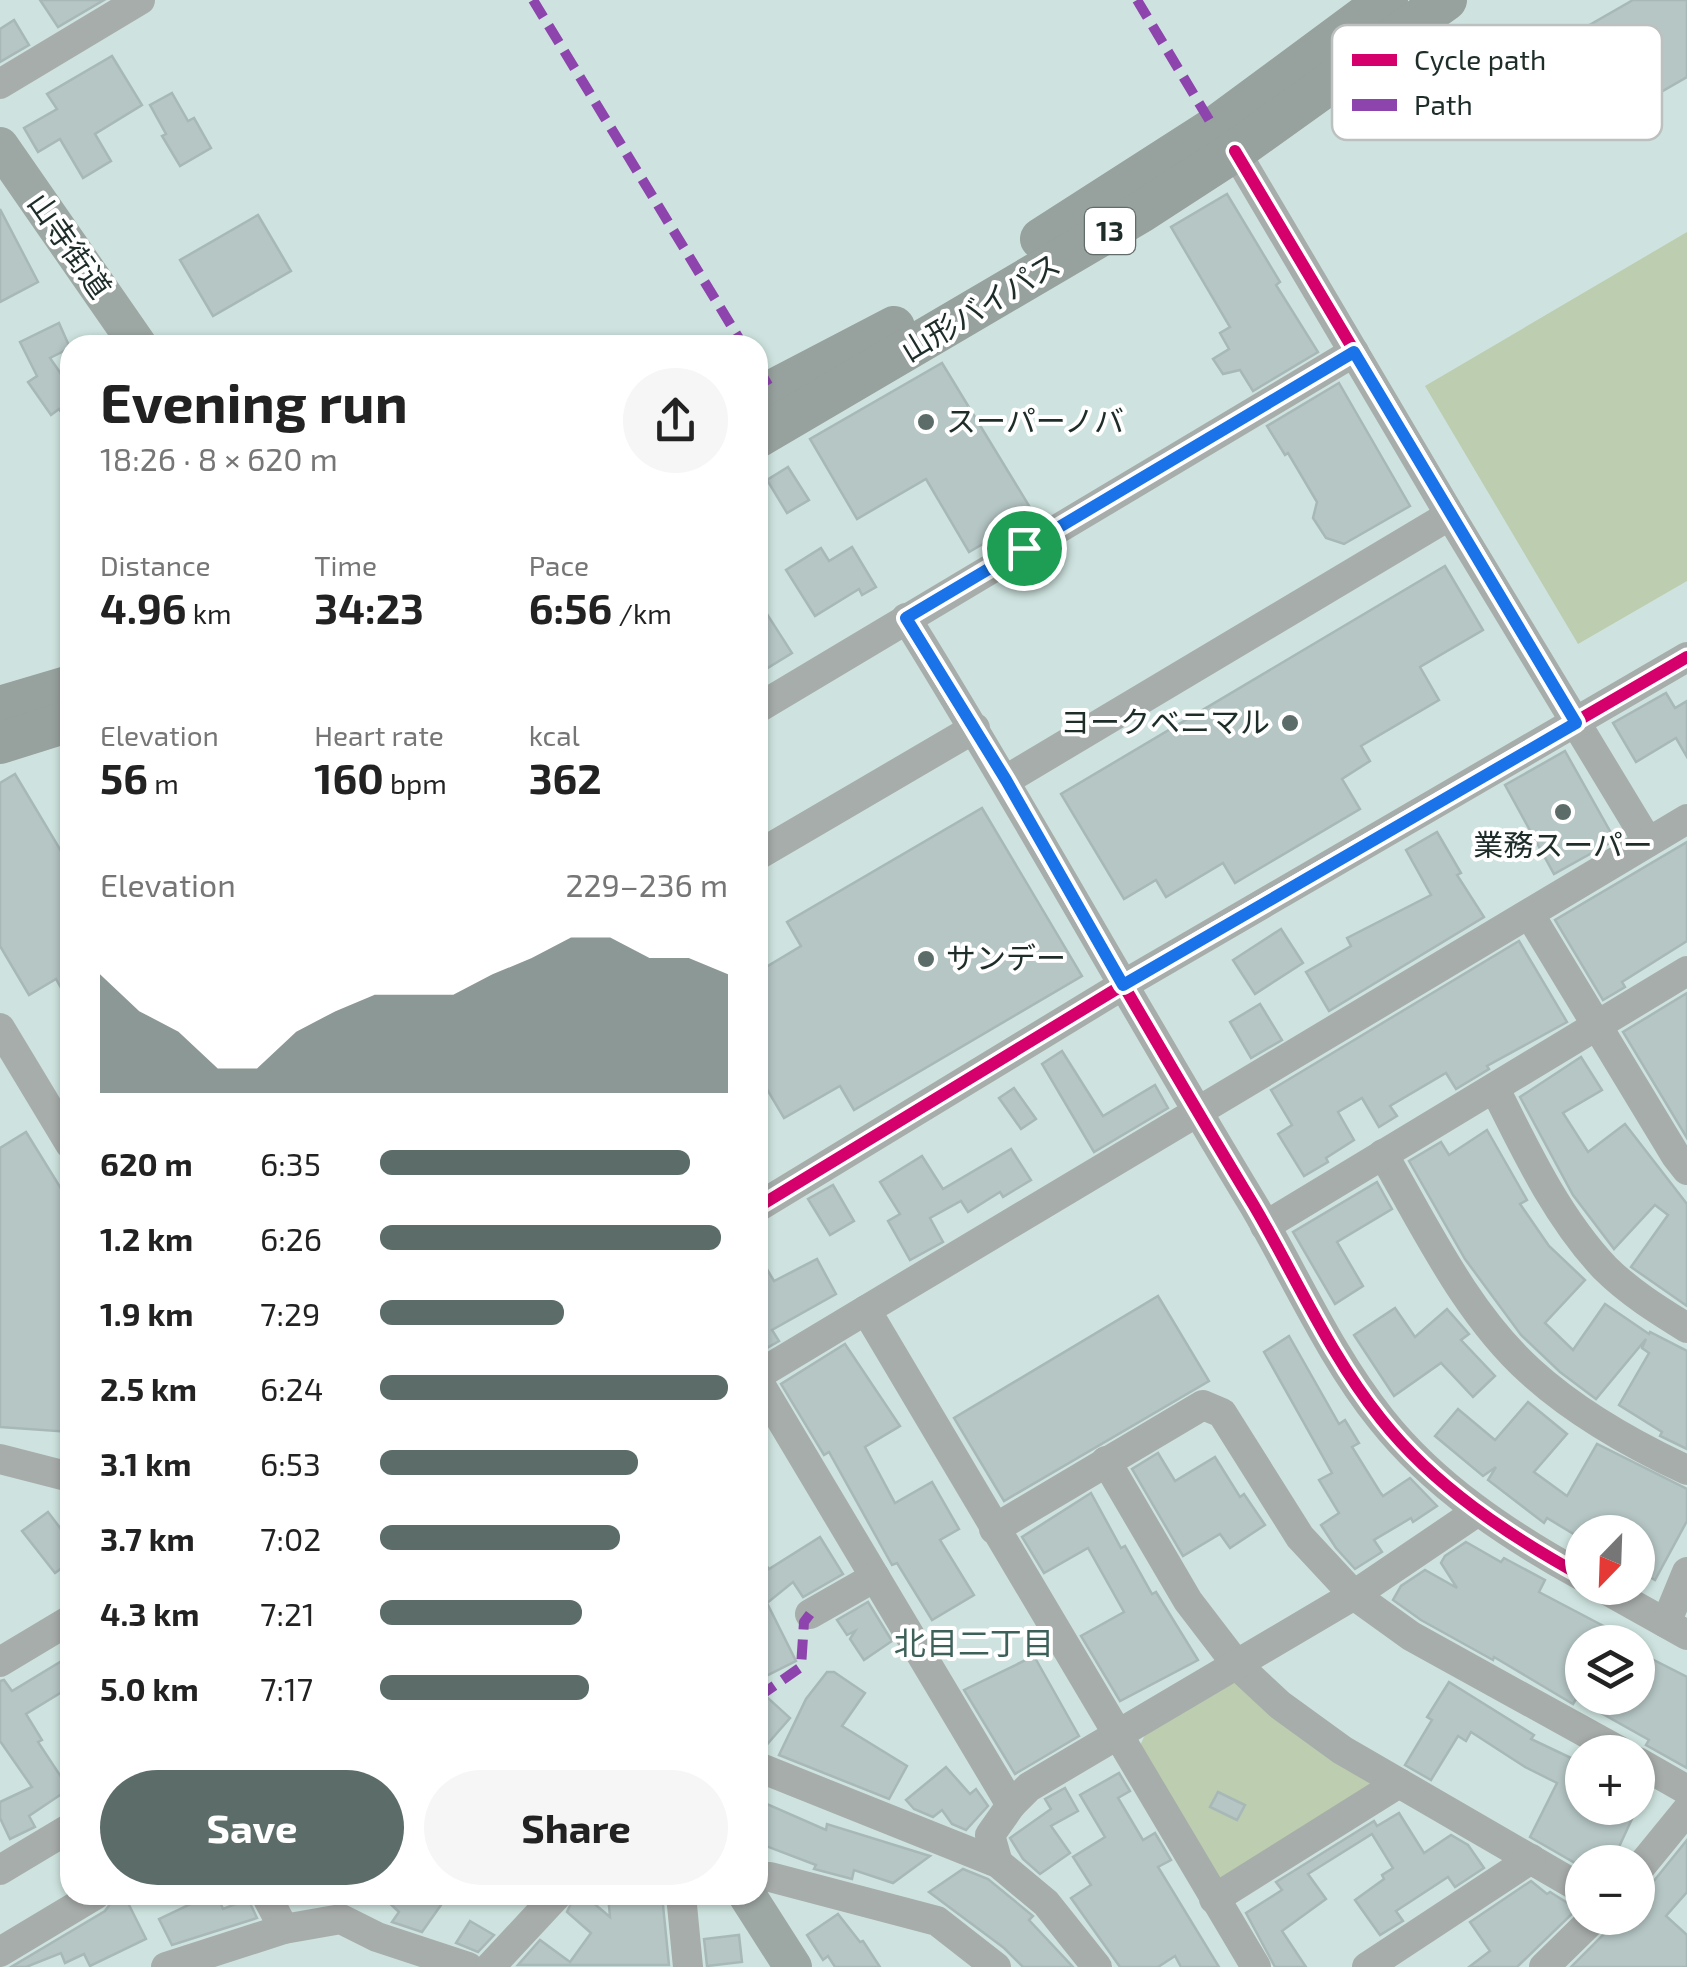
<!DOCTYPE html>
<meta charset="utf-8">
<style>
:root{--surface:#fff;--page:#f6f6f6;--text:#222;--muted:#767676;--accent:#5c6d69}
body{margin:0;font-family:"Exo 2","Noto Sans JP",sans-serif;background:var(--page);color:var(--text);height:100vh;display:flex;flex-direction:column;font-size:38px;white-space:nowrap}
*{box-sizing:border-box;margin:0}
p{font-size:32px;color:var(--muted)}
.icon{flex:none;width:55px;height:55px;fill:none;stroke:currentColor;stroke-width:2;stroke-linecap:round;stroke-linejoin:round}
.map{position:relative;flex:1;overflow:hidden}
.sheet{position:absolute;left:60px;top:335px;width:708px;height:1570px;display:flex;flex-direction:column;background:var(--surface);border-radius:30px;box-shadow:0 2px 8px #0004}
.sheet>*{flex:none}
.needle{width:65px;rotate:203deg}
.fabs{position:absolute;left:1565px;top:1515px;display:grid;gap:20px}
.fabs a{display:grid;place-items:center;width:90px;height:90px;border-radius:50%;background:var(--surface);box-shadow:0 2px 8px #0004;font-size:50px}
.pin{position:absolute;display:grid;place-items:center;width:85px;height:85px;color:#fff;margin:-42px;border:5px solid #fff;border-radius:50%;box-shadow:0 2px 10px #0007}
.round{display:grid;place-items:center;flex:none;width:105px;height:105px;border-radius:52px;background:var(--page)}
.headline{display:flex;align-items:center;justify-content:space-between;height:170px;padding:0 40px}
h1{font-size:55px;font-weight:700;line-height:75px}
.figures{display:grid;grid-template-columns:repeat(3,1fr);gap:15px;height:170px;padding:10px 40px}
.figures div{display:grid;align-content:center}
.figures b{font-size:42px;font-weight:700}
.figures small{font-size:28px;font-weight:400}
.figures p{font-size:28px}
.chart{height:280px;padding:20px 40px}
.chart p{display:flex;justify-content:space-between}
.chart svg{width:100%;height:180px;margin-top:10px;fill:var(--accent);opacity:.7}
.button{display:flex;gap:20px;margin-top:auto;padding:20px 40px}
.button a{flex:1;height:115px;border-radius:60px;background:var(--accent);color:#fff;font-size:40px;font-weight:700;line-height:115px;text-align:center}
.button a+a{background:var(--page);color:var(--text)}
ul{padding:0 40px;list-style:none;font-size:32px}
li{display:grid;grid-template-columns:160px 120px 1fr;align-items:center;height:75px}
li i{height:25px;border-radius:12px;background:var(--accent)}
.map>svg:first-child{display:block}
.green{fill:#bdcdb0}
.building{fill:#b5c6c5;stroke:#a8b8b7;stroke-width:2.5}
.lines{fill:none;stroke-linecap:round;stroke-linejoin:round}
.minor{stroke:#a7adaa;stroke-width:30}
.major{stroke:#9da7a3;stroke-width:38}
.highway{stroke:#97a19d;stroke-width:42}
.quiet{stroke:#8e44ad;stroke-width:10;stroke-dasharray:20 10;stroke-linecap:butt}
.cycleway-casing{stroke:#fff;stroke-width:19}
.cycleway{stroke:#d6006c;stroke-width:12}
.route-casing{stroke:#fff;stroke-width:20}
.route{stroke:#1a73e8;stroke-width:12}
.poi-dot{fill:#5c6d69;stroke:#fff;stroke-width:4}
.labels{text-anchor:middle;stroke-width:8;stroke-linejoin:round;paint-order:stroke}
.shield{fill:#fff;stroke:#626c6a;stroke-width:2.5}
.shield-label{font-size:28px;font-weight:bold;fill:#1e2d2a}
.street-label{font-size:30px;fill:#1e2d2a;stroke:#fff}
.poi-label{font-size:30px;fill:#1e2d2a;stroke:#fff;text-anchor:start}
.neighbourhood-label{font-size:32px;fill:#3d6059;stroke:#fff}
.key{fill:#fff;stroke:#bcc0bf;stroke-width:2.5}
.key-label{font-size:28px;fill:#1e2d2a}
</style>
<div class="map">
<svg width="1687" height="1967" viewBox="0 0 1687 1967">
<rect width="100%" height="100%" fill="#cee3df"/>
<!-- green -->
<g class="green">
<polygon points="1687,232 1687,581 1578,644 1425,386"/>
<polygon points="1232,1680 1370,1775 1370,1794 1232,1880 1215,1878 1139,1748 1147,1730"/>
</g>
<!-- building -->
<g class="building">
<polygon points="40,0 104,0 58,27"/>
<polygon points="1633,0 1687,0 1687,77 1593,131 1546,50"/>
<polygon points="14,20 29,45 0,62 0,29"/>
<polygon points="112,56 142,105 95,134 111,161 83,178 60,139 38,152 24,128 57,109 47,94"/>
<polygon points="172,93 188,121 194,118 211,148 180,166 162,136 166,134 150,105"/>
<polygon points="1227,194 1280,282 1276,285 1318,352 1253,391 1240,370 1223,374 1213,359 1229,349 1220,333 1230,327 1171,227"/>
<polygon points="0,209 38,282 0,302"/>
<polygon points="258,215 291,271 213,316 180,260"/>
<polygon points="59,323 70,348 50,358 70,387 70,425 59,409 51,415 28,382 37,376 20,342"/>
<polygon points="942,363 1034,514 969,552 926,479 857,519 810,439"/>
<polygon points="1339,383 1410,506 1344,544 1326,538 1313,518 1317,502 1288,453 1285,455 1267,426"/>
<polygon points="788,467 809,500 787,513 767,480"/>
<polygon points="852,547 876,587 862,595 859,589 815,616 786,570 821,548 829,561"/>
<polygon points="1445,566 1483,630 1420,667 1439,700 1361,746 1370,761 1342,779 1360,809 1235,883 1223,863 1166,897 1156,880 1124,899 1061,794"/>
<polygon points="758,600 792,653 758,674"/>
<polygon points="1666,693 1675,708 1687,701 1687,757 1676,738 1636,762 1613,723"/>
<polygon points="1565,751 1615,840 1554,874 1505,785"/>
<polygon points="15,774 70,866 70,1004 56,979 29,995 0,946 0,783"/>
<polygon points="982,808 1082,976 854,1110 840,1086 784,1118 758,1074 758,972 801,946 787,922"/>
<polygon points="1437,832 1461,873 1457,875 1484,917 1329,1011 1306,972 1351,946 1347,938 1431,895 1406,850"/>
<polygon points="1687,842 1687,941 1622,982 1625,987 1603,1000 1555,920"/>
<polygon points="1281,929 1303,963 1255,994 1233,960"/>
<polygon points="1519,941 1567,1022 1487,1066 1489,1069 1456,1089 1446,1073 1390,1106 1397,1116 1379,1127 1362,1098 1338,1112 1354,1140 1326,1158 1328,1162 1304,1176 1278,1134 1292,1125 1271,1090"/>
<polygon points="1687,993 1687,1138 1623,1032"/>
<polygon points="1260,1004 1282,1040 1251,1058 1230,1022"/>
<polygon points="1062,1051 1103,1116 1155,1085 1168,1108 1094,1152 1042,1064"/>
<polygon points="1581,1057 1602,1090 1563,1113 1588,1152 1625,1124 1687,1204 1687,1306 1631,1267 1668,1215 1655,1205 1614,1249 1573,1195 1520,1097"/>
<polygon points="1014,1088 1036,1119 1021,1129 999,1098"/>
<polygon points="1487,1130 1527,1200 1520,1204 1549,1246 1585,1280 1545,1323 1573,1350 1605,1304 1649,1334 1650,1332 1687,1351 1687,1449 1660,1436 1662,1432 1619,1405 1649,1353 1642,1348 1646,1339 1596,1399 1560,1372 1521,1335 1465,1259 1409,1161 1441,1142 1449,1155"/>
<polygon points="26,1132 70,1203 70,1432 0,1427 0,1148"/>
<polygon points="1011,1149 1031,1180 1003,1197 1000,1192 968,1212 961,1201 930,1218 943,1242 910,1260 888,1221 900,1214 880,1182 922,1156 943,1189"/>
<polygon points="1377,1182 1392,1209 1337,1242 1363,1286 1335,1304 1293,1232"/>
<polygon points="833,1185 854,1221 830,1235 808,1199"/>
<polygon points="758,1254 774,1281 817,1259 836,1294 772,1330 779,1341 758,1353"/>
<polygon points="1158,1296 1209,1381 1004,1501 954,1418"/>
<polygon points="1395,1308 1415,1337 1447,1309 1469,1334 1461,1340 1495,1376 1473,1397 1441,1363 1394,1396 1354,1335"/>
<polygon points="1289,1336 1339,1424 1345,1420 1359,1443 1352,1447 1380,1492 1383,1496 1410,1478 1437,1506 1413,1522 1411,1518 1374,1540 1382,1552 1355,1569 1336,1548 1321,1525 1339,1513 1319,1480 1332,1473 1264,1352"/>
<polygon points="845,1344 900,1426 865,1447 895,1503 932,1482 959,1529 940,1540 974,1595 932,1620 897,1563 892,1565 829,1452 824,1455 781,1384"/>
<polygon points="1528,1402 1567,1434 1534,1472 1567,1496 1597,1444 1687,1489 1687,1521 1655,1580 1638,1570 1638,1532 1582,1532 1582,1539 1547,1518 1544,1523 1488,1480 1496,1467 1483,1476 1435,1436 1458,1409 1495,1440"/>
<polygon points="1158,1453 1175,1481 1215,1457 1240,1497 1244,1494 1265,1525 1230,1548 1220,1534 1183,1556 1132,1469"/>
<polygon points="1091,1493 1121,1548 1125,1546 1152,1594 1156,1592 1198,1660 1120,1701 1081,1636 1124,1612 1088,1548 1044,1573 1022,1537"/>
<polygon points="48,1512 70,1541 70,1562 55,1573 22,1531"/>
<polygon points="820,1537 843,1574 803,1597 793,1582 767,1603 796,1661 758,1680 758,1555 769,1569"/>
<polygon points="1466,1542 1501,1562 1504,1558 1545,1580 1539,1592 1634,1642 1582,1642 1582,1698 1638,1698 1638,1652 1687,1677 1687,1768 1646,1745 1649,1740 1576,1699 1573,1704 1494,1657 1493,1660 1421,1620 1393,1600 1401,1586 1425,1570 1457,1588 1441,1563 1445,1556"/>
<polygon points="868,1602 892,1641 864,1660 850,1639 855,1631 847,1635 837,1620"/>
<polygon points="70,1656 70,1687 26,1714 42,1740 38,1742 69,1789 29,1816 35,1827 10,1839 0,1818 0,1802 32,1787 0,1741 0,1681 4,1680 12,1691"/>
<polygon points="1034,1656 1079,1736 1015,1774 964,1690"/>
<polygon points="827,1672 834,1672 865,1693 842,1726 907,1766 889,1799 779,1755 806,1699"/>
<polygon points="1449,1682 1534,1735 1531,1739 1571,1758 1569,1763 1582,1770 1582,1808 1637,1808 1612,1862 1582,1862 1582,1867 1530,1837 1557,1783 1525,1767 1471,1732 1466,1741 1458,1736 1431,1780 1405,1765 1432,1720 1427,1717"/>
<polygon points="758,1689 790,1718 763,1749 758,1749"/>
<polygon points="946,1767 970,1794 976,1789 988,1806 966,1830 952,1824 942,1810 933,1817 914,1809 906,1800"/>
<polygon points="1119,1773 1130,1791 1118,1798 1143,1840 1155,1833 1171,1860 1158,1867 1219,1967 1181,1967 1175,1956 1158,1967 1120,1967 1071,1898 1091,1885 1073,1857 1105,1837 1080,1795"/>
<polygon points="1065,1788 1078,1811 1051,1826 1070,1853 1040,1874 1023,1859 1010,1838 1051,1809 1045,1799"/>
<polygon points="1218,1792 1245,1805 1237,1820 1210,1807"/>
<polygon points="758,1800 826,1830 827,1824 930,1856 893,1883 854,1870 852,1879 814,1869 816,1865 758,1843"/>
<polygon points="1399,1813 1424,1853 1451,1835 1468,1845 1484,1868 1455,1887 1448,1877 1396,1911 1403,1921 1380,1935 1355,1900 1384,1879 1382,1875 1393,1868 1372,1834 1308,1874 1326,1899 1282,1931 1306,1967 1275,1967 1246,1913 1282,1890 1276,1882 1374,1821 1377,1826"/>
<polygon points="1687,1840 1687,1892 1666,1916 1687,1935 1687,1967 1571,1967 1607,1931 1612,1918 1638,1918 1638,1888 1653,1882"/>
<polygon points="963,1869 988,1879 1033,1916 1029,1920 1073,1967 1023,1967 1004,1948 929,1892"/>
<polygon points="1531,1881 1547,1894 1550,1892 1577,1909 1517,1967 1469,1967 1490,1951 1470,1922"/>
<polygon points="124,1895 146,1939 90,1966 84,1954 65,1963 61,1953 26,1967 11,1967 105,1911 113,1900"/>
<polygon points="192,1895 217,1895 223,1909 248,1899 257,1918 172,1945 159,1919 195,1902"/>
<polygon points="381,1895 448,1895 422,1932 392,1922 399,1912"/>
<polygon points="575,1895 584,1895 610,1917 608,1895 662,1895 669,1965 518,1965 540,1940 570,1962 591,1933 567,1912"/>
<polygon points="838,1914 860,1942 863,1941 880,1967 835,1967 828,1956 823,1960 807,1935"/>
<polygon points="470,1921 494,1935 478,1952 456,1943"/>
<polygon points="739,1935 742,1962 707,1966 704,1939"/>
</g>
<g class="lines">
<!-- minor -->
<g class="minor">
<polyline points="0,84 140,0"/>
<polyline points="1235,151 1450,515 1648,842"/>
<path d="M906 618C1026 811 1135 1010 1253 1204 1295 1275 1329 1354 1381 1419 1434 1486 1508 1535 1582 1576"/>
<polyline points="758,708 1354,352"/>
<polyline points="1006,780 1450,515"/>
<polyline points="758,855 975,728"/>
<polyline points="1530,915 1676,1156 1687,1170"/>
<polyline points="0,1028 70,1144"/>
<path d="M1495 1089C1526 1151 1557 1217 1605 1268 1629 1292 1658 1310 1687 1328"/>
<path d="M1383 1154C1426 1228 1466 1313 1530 1371 1576 1413 1631 1444 1687 1470"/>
<polyline points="758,1207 1123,985 1687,657"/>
<polyline points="1265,1226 1687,971"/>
<polyline points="758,1375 866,1310"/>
<polyline points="758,1381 1011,1805"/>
<polyline points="0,1459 70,1477"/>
<polyline points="1106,1461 1188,1601 1237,1665 1280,1705 1342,1750 1582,1889"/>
<polyline points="994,1529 1203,1405 1222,1413 1300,1537 1354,1595 1411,1636 1621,1752"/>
<polyline points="1603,1588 1687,1635"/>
<polyline points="810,1614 875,1577"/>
<polyline points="1666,1623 1687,1572"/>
<polyline points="0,1662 70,1620"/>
<polyline points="1638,1762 1687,1790"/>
<polyline points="758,1767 998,1863 1046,1903 1097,1967"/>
<polyline points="998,1863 990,1835 1011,1805 1029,1787 1354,1595 1478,1511"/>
<polyline points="0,1870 70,1828"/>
<polyline points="1638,1870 1687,1810"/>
<polyline points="758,1877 770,1877 937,1921 996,1967"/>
<polyline points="266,1895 284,1929"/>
<polyline points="681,1895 688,1967"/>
<polyline points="1214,1899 1399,1783"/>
<polyline points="0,1952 95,1895"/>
<polyline points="166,1967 284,1929 341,1919 377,1937 468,1967"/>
<polyline points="490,1967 557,1895"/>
<polyline points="1256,1967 866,1310 1687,819"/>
<polyline points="1367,1967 1531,1859"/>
<polyline points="1544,1967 1594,1918"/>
</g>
<!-- major -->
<g class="major">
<polyline points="0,146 138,345"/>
<polyline points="747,1895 793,1967"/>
</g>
<!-- highway -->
<g class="highway">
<polyline points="1041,239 1214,128 1387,0"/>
<polyline points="758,398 894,327"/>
<polyline points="758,437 1141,212 1235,151 1446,0"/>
<polyline points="0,707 70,686"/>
<polyline points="0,743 70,721"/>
</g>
<!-- quiet -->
<g class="quiet">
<polyline points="533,0 743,345"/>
<polyline points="1137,0 1214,128"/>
<polyline points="758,368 772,392"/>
<polyline points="758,1697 801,1667 804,1622 810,1614"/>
</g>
<defs>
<g id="cycleway">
<polyline points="1235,151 1576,723"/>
<path d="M906 618C1026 811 1135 1010 1253 1204 1295 1275 1329 1354 1381 1419 1434 1486 1508 1535 1582 1576"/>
<polyline points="758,1207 1123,985 1687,657"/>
</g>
</defs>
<!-- cycleway casing -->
<use href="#cycleway" class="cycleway-casing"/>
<!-- cycleway -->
<use href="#cycleway" class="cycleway"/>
</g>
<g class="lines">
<defs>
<polygon id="route" points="1354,352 1576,723 1123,985 1006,780 906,618"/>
</defs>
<!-- route casing -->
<use href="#route" class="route-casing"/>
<!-- route -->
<use href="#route" class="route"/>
</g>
<!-- markers -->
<g class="poi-dot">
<circle cx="926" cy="422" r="10"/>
<circle cx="1290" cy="723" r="10"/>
<circle cx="1563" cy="812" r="10"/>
<circle cx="926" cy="959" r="10"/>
</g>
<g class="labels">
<!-- shield labels -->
<rect class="shield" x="1085" y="208" width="50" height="46" rx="8"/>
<g class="shield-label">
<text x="1110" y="241">13</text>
</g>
<!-- street labels -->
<g class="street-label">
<text transform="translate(69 246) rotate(55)" y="10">山寺街道</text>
<text transform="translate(981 308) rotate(-31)" y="10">山形バイパス</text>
</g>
<!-- poi labels -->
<g class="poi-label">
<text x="946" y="432">スーパーノバ</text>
<text x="1270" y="733" text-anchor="end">ヨークベニマル</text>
<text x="1563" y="856" text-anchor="middle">業務スーパー</text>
<text x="946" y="969">サンデー</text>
</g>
<!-- neighbourhood labels -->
<g class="neighbourhood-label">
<text x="974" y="1655">北目二丁目</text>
</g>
</g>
<!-- legend -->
<rect x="1332" y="25" width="330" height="115" rx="15" class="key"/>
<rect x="1352" y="54" width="45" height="12" fill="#d6006c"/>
<rect x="1352" y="99" width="45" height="12" fill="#8e44ad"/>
<g class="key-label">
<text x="1414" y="70">Cycle path</text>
<text x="1414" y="115">Path</text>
</g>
</svg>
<div class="fabs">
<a><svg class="needle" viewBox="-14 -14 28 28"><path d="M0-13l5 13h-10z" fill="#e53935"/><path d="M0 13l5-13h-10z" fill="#767676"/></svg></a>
<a><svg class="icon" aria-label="layers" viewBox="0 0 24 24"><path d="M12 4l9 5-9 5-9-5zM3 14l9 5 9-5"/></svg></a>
<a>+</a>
<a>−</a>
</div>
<div class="pin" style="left:1024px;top:548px;background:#1e9e55"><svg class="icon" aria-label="arrive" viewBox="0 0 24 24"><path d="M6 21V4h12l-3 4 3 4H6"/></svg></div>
<section class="sheet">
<div class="headline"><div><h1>Evening run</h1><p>18:26 · 8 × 620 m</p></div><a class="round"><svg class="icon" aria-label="share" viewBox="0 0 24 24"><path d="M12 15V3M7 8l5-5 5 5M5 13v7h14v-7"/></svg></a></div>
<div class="figures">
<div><p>Distance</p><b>4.96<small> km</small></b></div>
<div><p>Time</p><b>34:23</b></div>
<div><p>Pace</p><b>6:56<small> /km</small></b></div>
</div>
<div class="figures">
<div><p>Elevation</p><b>56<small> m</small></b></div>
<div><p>Heart rate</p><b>160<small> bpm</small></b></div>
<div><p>kcal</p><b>362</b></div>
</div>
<div class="chart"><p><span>Elevation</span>229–236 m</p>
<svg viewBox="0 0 160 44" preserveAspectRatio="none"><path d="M0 44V15L10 24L20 29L30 38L40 38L50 29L60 24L70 20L80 20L90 20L100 15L110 11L120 6L130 6L140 11L150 11L160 15V44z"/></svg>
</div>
<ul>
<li><b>620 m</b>6:35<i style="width:89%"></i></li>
<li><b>1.2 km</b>6:26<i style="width:98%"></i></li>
<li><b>1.9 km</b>7:29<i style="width:53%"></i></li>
<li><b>2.5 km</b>6:24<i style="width:100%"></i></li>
<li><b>3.1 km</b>6:53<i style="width:74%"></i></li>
<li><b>3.7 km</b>7:02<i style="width:69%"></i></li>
<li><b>4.3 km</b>7:21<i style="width:58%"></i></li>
<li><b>5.0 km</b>7:17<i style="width:60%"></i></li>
</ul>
<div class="button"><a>Save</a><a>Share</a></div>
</section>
</div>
